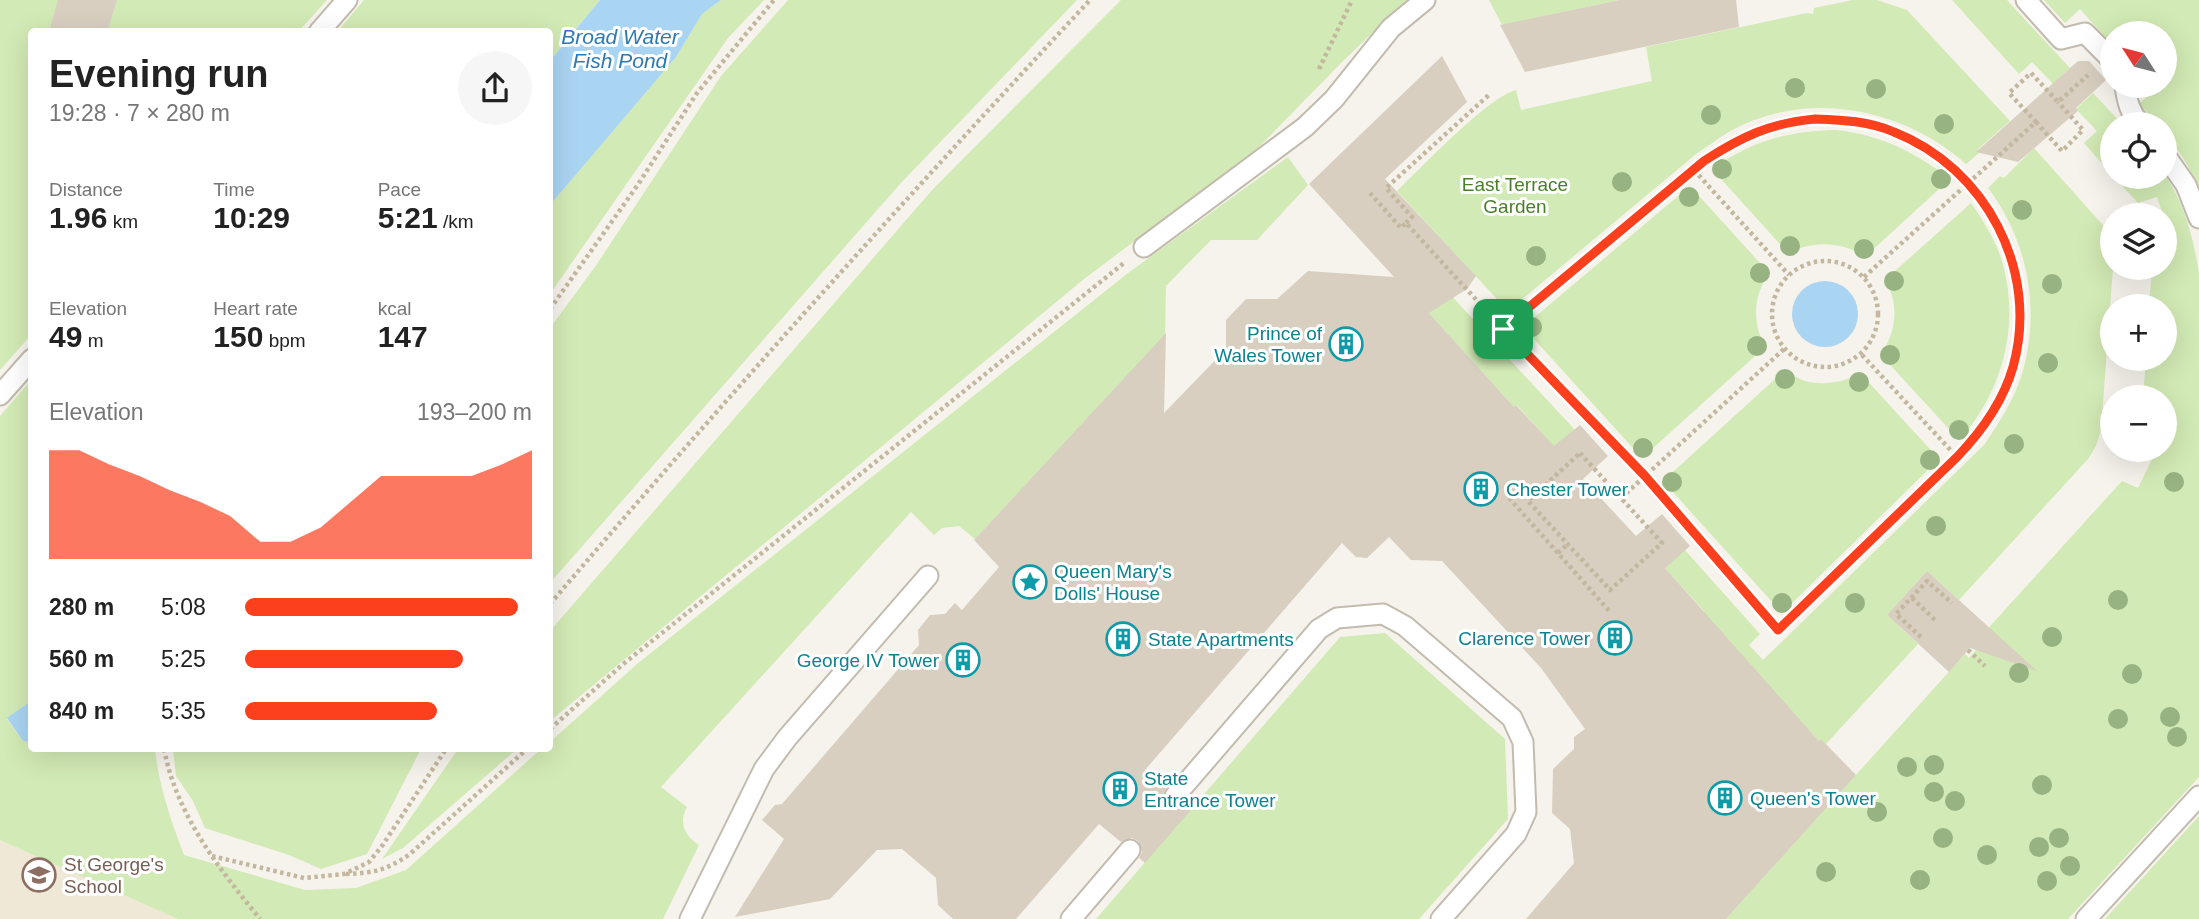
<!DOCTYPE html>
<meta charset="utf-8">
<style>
:root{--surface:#fff;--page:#f6f6f6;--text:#222;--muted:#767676;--accent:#fc3f1d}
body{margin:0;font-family:Arial,sans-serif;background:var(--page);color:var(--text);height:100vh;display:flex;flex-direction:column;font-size:26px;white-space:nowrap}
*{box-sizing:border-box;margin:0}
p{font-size:23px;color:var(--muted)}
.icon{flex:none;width:38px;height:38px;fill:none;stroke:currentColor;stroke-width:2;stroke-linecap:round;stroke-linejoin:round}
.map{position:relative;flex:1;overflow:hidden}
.details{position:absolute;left:28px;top:28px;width:525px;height:724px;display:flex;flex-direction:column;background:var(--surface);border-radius:7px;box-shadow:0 7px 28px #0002}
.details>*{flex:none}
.needle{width:46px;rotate:306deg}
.controls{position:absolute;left:2100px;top:21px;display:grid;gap:14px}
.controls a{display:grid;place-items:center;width:77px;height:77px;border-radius:50%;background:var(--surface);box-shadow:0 7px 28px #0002;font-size:35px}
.pin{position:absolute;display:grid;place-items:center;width:60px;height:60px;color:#fff;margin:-30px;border-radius:14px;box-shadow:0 4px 10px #0006}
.round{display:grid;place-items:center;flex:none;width:74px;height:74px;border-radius:37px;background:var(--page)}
.overview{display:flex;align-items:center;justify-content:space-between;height:119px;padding:0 21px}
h1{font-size:38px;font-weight:700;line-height:52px}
.stats{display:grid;grid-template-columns:repeat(3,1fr);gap:10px;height:119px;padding:7px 21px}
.stats div{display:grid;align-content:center}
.stats b{font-size:30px;font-weight:700}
.stats small{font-size:19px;font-weight:400}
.stats p{font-size:19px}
.chart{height:196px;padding:14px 21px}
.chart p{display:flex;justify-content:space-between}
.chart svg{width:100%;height:126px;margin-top:7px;fill:var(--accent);opacity:.7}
ul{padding:0 21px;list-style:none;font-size:23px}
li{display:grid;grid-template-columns:112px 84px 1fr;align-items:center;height:52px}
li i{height:18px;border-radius:9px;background:var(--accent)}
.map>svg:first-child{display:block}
.education{fill:#efe8d6}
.green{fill:#d2eab5}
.water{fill:#a9d4f2}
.building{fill:#d8cfc1}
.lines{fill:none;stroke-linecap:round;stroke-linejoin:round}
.lane-casing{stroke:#c2bbae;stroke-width:23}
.path{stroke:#c4b79f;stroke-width:4.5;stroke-dasharray:3.5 3.5;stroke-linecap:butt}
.lane{stroke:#fff;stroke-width:19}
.tree{fill:#97b381}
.route-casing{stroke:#fff;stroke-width:14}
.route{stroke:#fc3f1d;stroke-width:9}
.labels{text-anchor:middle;stroke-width:6;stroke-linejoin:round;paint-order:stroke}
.park-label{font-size:19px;fill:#4a7f2a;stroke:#fff}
.culture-label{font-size:19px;fill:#0d838f;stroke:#fff;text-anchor:start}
.education-label{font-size:19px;fill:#785e54;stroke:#fff;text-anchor:start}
.water-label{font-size:21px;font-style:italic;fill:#2e7ab2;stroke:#fff}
</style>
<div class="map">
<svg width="2199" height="919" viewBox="0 0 2199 919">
<rect width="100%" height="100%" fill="#f6f3ec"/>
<!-- education -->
<polygon class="education" points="0,840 155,908 178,919 0,919"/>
<!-- green -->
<g class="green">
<polygon points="0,0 327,0 299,31 32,32 31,335 0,370"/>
<polygon points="364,0 600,0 550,61 550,32 337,32"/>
<polygon points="721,0 764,0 728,38 550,294 550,205 676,57 702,14"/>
<polygon points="788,0 1077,0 900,184 550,583 550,328 597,264 721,76"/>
<polygon points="1121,0 1407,0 1343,61 1257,149 1084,279 550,721 550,631 933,189"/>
<polygon points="1489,0 1620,0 1502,25"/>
<path d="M1853 0H1877L1907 10 2010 121 1978 149 1979 153 1966 164C1902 107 1804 88 1727 133 1717 139 1707 147 1696 154L1508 311 1397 191C1421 168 1488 97 1516 90L1521 110 1652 81 1646 47 1807 13 1813 14 1814 8Z"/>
<polygon points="1952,0 2007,0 2070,68 2053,84 2032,62 2019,74"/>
<polygon points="2044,0 2199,0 2199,186 2182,156 2165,135 2165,124 2156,124 2139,104 2154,90 2150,86 2165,86 2165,33 2112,33 2112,45 2080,9 2065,23"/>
<polygon points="2093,93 2122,124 2112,124 2112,175 2084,143 2097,131 2076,109"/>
<path d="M1836 130C1881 135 1915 152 1950 179L1866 256C1840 242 1815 240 1788 253L1712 169C1752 141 1787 131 1836 130Z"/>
<path d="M2034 148 2110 233 2113 268 2101 430 2096 446 2088 459 1959 600 1927 571 1887 615 1918 644 1826 744 1821 739 1819 741 1703 613 1704 611 1665 568V565L1684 549 1760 634 1749 645 1763 660 1984 445C1999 423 2014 400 2022 374 2041 311 2028 240 1988 188L2000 176 2004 178Z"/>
<path d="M1288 157 1308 185 1257 240H1211L1166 286 1165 335 975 539 959 526 942 528 934 535 911 512 661 787 687 807C678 823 685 836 699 845L663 919H178L0 840V416L31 380V701L7 719 23 741 31 743 32 749H155C159 786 171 821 184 855L305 890 356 888 406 870 541 749H550V742L637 664 1128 273Z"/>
<path d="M2165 175C2185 204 2193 238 2199 272V777L2068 919H1726L1965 654 1969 658 1976 650 1972 646 2122 481 2138 488 2156 451 2154 450H2165V397H2143L2146 359H2165V306H2149L2152 268H2165V241L2170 238 2165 215H2163L2157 197 2138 203 2114 177Z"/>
<path d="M1690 186 1769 273C1753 297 1752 321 1765 347L1642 458 1523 327Z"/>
<polygon points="1363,200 1484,331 1473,342 1486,357 1498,347 1576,431 1555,448 1517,405 1514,407 1343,218"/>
<path d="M1971 203C1984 222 1997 242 2003 265 2020 327 2002 393 1959 440L1881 355C1896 331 1900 305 1885 280Z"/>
<path d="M1785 370C1808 389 1836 385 1861 374L1939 459 1782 613 1663 481Z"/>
<polygon points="1385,633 1505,739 1508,819 1419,919 1096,919 1340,637"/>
<polygon points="173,749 421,749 367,854 321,869 289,855 205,828 193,801 176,776"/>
<polygon points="458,749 517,749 403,848 382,859"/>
<polygon points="2199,816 2199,919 2105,919"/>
</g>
<!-- water -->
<g class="water">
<polygon points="600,0 721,0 702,14 676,57 550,205 550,61"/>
<circle cx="1825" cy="314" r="33"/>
<polygon points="31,701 31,743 23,741 7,718"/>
</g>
<!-- building -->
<g class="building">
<polygon points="58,0 117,0 107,32 49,32"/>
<polygon points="1620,0 1736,0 1739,27 1525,72 1500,25"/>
<polygon points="1442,56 1467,102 1385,179 1476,276 1467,289 1429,313 1514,407 1516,405 1554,446 1580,425 1608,456 1583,479 1636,536 1662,514 1690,546 1665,568 1819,741 1821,739 1856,775 1726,919 1526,919 1574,863 1570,829 1552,813 1553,769 1574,749 1574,737 1585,729 1541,668 1442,561 1411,560 1389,537 1367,558 1356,557 1342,543 1145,770 1166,788 1163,794 1167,805 1173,808 1184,804 1191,810 1145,863 1139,858 1142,852 1138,841 1132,838 1121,842 1099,824 1016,919 953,919 938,905 936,878 902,849 877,850 830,899 735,917 784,839 762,820 775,805 782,804 919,645 918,630 930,615 945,614 955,603 962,610 999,567 974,540 1166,333 1164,413 1226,349 1226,320 1246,299 1277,299 1308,271 1394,277 1309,184"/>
<polygon points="2078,61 2089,61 2106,80 2076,108 2078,111 2018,162 1976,152"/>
<polygon points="1927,571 2037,671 1970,648 1949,672 1887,615"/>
</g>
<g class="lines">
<defs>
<g id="lane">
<polyline points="2026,0 2061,39 2085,33 2112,60"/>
<polyline points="319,32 347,0"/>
<path d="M2125 86C2127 101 2130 113 2140 124"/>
<polyline points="2165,155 2186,185 2199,218"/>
<polyline points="1144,247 1305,127 1334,99 1391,28 1425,0"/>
<polyline points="0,395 32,359"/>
<polyline points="1175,796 1319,629 1337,618 1383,614 1405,626 1512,718 1523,742 1526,812 1516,834 1441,919"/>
<polyline points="690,919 764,769 787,738 928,576"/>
<polyline points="1071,919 1130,850"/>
<polyline points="2086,919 2199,796"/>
</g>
</defs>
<!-- lane casing -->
<use href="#lane" class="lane-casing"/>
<!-- path -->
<g class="path">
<polyline points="1319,69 1352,0"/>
<polyline points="2036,122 2062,151 2083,130 2058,102"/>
<polyline points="1694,170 1789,275"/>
<path d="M1370 193 1401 228 1406 223 1503 329 1645 476 1778 630 1957 457C1982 431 2003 403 2013 368 2053 231 1930 97 1790 121 1758 127 1731 144 1704 161L1503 329"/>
<polyline points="1406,223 1412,217 1386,188 1491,93"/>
<circle cx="1825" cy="314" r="53"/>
<polyline points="1864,277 2036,122 2009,93 2031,73 2058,102 2088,75"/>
<polyline points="550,309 637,186 697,93 774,0"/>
<polyline points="1862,355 1957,457"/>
<polygon points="1580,453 1662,543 1610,590 1528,501"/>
<polyline points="1509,498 1611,613"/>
<polyline points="1621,498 1784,349"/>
<polyline points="1558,553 1568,544"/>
<polyline points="1912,598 1935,620"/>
<path d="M550 604C725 399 906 198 1090 0"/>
<polyline points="1921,637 1896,614 1927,581 1952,603"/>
<polyline points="1968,650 1985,666"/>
<polyline points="550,729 622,665 1124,263"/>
<path d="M164 749C177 816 218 867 260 919"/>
<polyline points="212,856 304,878 344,874 369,862 382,846 446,749"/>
<path d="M346 874C374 873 387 870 410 854L527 749"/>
</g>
<!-- lane -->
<use href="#lane" class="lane"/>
</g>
<!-- trees -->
<g class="tree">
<circle cx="1795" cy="88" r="10"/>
<circle cx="1876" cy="89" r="10"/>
<circle cx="1711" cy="115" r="10"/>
<circle cx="1944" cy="124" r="10"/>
<circle cx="1722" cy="169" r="10"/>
<circle cx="1941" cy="179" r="10"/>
<circle cx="1622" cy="182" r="10"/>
<circle cx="1689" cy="197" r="10"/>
<circle cx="2022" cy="210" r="10"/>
<circle cx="1790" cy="246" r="10"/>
<circle cx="1864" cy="249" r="10"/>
<circle cx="1536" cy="256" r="10"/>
<circle cx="1760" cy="273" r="10"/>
<circle cx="1894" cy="281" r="10"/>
<circle cx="2052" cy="284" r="10"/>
<circle cx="1532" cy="327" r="10"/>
<circle cx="1757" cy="346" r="10"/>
<circle cx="1890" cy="355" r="10"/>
<circle cx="2048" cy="363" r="10"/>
<circle cx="1785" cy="379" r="10"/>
<circle cx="1859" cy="382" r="10"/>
<circle cx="1959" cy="430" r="10"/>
<circle cx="2014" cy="444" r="10"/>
<circle cx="1643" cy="448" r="10"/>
<circle cx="1930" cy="460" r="10"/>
<circle cx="1672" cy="482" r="10"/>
<circle cx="2174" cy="482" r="10"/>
<circle cx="1936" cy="526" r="10"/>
<circle cx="2118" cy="600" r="10"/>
<circle cx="1782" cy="603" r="10"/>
<circle cx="1855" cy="603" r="10"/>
<circle cx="2052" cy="637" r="10"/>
<circle cx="2019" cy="673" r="10"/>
<circle cx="2132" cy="674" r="10"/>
<circle cx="2170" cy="717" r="10"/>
<circle cx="2118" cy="719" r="10"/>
<circle cx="2177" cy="737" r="10"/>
<circle cx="1934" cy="765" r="10"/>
<circle cx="1907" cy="767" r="10"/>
<circle cx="2042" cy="785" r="10"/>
<circle cx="1934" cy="792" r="10"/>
<circle cx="1955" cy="801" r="10"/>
<circle cx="1877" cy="812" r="10"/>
<circle cx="1943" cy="838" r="10"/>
<circle cx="2059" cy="838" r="10"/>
<circle cx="2039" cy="847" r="10"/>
<circle cx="1987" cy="855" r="10"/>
<circle cx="2070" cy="866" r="10"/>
<circle cx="1826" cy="872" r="10"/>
<circle cx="1920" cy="880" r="10"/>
<circle cx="2047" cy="881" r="10"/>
</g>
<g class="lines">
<defs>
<path id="route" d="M1815 119C1843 120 1869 121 1894 132 1986 168 2040 271 2013 367 2003 402 1982 431 1957 457L1778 630 1645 476 1503 329 1704 161C1741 137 1770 123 1815 119Z"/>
</defs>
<!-- route casing -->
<use href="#route" class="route-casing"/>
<!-- route -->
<use href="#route" class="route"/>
</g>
<!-- icons -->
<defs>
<symbol id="building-ring" viewBox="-11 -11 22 22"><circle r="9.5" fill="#fff" stroke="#0f9aa8" stroke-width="1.5"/><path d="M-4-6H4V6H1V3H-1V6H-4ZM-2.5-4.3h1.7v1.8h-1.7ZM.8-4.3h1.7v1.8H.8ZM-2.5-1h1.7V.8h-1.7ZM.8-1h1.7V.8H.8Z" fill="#0f9aa8"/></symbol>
<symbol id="sight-ring" viewBox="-11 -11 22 22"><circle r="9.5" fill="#fff" stroke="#0f9aa8" stroke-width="1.5"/><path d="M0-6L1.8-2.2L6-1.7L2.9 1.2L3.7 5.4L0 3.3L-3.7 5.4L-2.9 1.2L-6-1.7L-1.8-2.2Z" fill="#0f9aa8"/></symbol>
<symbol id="school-ring" viewBox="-11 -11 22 22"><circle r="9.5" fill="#fff" stroke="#8d6e63" stroke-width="1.5"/><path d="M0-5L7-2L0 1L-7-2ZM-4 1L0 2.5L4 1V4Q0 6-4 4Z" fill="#8d6e63"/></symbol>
</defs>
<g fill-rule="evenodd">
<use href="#building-ring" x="1327" y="325" width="38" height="38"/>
<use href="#building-ring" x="1462" y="470" width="38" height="38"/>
<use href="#sight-ring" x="1011" y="563" width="38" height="38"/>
<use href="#building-ring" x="1596" y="619" width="38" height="38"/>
<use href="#building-ring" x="1104" y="620" width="38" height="38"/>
<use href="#building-ring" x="944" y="641" width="38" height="38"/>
<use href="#building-ring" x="1101" y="770" width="38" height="38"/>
<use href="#building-ring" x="1706" y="779" width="38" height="38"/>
<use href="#school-ring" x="20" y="856" width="38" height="38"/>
</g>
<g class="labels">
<!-- park labels -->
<g class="park-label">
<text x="1515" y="191">East Terrace<tspan x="1515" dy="22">Garden</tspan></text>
</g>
<!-- culture labels -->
<g class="culture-label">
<text x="1322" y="340" text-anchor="end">Prince of<tspan x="1322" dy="22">Wales Tower</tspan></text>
<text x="1506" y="496">Chester Tower</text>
<text x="1054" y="578">Queen Mary's<tspan x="1054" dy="22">Dolls' House</tspan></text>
<text x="1590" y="645" text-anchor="end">Clarence Tower</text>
<text x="1148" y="646">State Apartments</text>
<text x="939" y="667" text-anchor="end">George IV Tower</text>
<text x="1144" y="785">State<tspan x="1144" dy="22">Entrance Tower</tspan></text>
<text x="1750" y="805">Queen's Tower</text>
</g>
<!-- education labels -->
<g class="education-label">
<text x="64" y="871">St George's<tspan x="64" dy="22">School</tspan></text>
</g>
<!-- water labels -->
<g class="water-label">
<text x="620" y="44">Broad Water<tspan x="620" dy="24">Fish Pond</tspan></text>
</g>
</g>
</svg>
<div class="controls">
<a><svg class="needle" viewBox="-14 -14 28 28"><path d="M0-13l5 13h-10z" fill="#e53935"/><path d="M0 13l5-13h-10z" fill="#767676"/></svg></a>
<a><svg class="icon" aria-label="locate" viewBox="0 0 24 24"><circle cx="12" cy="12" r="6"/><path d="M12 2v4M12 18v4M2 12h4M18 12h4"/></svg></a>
<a><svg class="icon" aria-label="layers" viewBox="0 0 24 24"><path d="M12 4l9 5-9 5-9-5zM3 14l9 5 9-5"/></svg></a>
<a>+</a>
<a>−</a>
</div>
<div class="pin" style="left:1503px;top:329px;background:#1e9e55"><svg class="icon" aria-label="arrive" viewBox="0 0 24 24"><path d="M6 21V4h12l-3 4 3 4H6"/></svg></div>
<section class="details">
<div class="overview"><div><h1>Evening run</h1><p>19:28 · 7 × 280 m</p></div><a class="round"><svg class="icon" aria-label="share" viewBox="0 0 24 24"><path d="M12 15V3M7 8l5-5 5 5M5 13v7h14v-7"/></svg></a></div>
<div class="stats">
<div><p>Distance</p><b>1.96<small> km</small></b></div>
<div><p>Time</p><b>10:29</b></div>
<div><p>Pace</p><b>5:21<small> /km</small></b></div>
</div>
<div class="stats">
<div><p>Elevation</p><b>49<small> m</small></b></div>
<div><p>Heart rate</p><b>150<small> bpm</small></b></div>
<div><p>kcal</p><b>147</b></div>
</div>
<div class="chart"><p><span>Elevation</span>193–200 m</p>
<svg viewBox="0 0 160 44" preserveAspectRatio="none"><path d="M0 44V6L10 6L20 11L30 15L40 20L50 24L60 29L70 38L80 38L90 33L100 24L110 15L120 15L130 15L140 15L150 11L160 6V44z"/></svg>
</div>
<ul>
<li><b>280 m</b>5:08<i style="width:95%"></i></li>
<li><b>560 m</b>5:25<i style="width:76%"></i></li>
<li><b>840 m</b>5:35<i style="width:67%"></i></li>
</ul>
</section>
</div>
